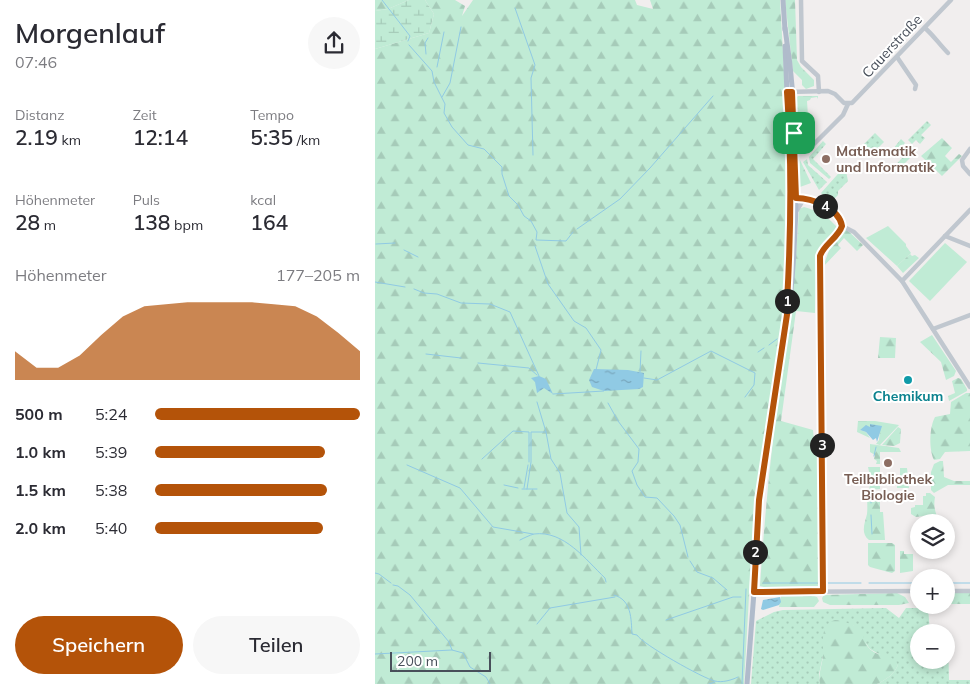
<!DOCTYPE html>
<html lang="de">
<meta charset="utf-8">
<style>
:root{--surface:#fff;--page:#f7f7f7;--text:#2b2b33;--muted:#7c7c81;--accent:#b45309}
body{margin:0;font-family:Mulish,sans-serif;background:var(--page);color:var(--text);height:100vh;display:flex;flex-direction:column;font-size:19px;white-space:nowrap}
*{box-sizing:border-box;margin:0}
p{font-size:16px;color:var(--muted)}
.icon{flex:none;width:28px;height:28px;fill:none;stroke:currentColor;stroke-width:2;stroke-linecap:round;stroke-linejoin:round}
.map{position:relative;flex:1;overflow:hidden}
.side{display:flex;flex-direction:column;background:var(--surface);width:375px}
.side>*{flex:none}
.tools{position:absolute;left:535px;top:514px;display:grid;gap:10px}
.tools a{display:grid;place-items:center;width:45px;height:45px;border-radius:50%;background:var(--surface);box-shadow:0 2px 8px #0003;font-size:25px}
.scale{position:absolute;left:15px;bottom:12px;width:101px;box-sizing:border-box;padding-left:5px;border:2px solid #484f5a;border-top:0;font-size:14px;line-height:18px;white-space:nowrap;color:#484f5a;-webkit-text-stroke:4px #fff;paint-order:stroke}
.pin{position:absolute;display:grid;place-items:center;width:42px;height:42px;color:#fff;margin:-21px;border-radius:10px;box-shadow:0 2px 8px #0006}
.km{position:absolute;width:25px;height:25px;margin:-12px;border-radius:50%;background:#222;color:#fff;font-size:14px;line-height:25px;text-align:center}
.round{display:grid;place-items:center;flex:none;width:52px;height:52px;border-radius:26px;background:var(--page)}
.head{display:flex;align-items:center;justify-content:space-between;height:85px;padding:0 15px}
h1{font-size:28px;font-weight:600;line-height:38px}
.stats{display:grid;grid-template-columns:repeat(3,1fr);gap:8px;height:85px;padding:5px 15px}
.stats div{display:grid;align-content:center}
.stats b{font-size:21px;font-weight:600}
.stats small{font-size:14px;font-weight:400}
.stats p{font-size:14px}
.chart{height:140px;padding:10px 15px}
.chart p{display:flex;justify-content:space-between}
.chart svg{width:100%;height:90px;margin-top:5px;fill:var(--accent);opacity:.7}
.primary-button{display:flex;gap:10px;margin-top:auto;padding:10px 15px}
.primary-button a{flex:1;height:58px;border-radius:30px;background:var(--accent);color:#fff;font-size:20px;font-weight:600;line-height:58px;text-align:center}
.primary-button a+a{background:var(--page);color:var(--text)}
ul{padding:0 15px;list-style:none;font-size:16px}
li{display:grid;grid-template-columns:80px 60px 1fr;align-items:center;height:38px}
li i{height:12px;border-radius:6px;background:var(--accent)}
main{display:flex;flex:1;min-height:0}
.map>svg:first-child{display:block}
.grass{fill:url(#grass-dots)}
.forest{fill:url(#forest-firs)}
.wetland{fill:url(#wetland-marsh)}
.green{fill:#c0ebd5}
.water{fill:url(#water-ripples)}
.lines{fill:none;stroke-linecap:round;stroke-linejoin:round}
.stream{stroke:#90cae4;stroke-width:1}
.minor{stroke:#c0c7cf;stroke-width:4.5}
.major{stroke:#b0bbcb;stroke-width:5}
.route-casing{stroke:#fff;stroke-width:10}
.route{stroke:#b45309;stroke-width:6}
.education-dot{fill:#8d6e63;stroke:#fff;stroke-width:2}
.culture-dot{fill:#0f9aa8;stroke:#fff;stroke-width:2}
.labels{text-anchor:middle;stroke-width:4;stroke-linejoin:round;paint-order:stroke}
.street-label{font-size:14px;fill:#484f5a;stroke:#fff}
.education-label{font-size:14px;font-weight:bold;fill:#785e54;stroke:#fff;text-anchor:start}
.culture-label{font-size:14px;font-weight:bold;fill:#0d838f;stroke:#fff}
</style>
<main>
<section class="side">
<div class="head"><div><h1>Morgenlauf</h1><p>07:46</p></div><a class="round"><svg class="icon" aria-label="share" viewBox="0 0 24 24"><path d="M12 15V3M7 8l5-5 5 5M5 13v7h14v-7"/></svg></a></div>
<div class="stats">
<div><p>Distanz</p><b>2.19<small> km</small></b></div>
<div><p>Zeit</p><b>12:14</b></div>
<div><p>Tempo</p><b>5:35<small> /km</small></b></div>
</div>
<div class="stats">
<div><p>Höhenmeter</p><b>28<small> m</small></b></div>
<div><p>Puls</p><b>138<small> bpm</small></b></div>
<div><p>kcal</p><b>164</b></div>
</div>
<div class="chart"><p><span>Höhenmeter</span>177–205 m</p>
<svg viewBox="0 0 160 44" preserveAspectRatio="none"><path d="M0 44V30L10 38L20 38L30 32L40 22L50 13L60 8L70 7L80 6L90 6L100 6L110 6L120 7L130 8L140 13L150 21L160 30V44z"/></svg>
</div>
<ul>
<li><b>500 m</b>5:24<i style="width:100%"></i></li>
<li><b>1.0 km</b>5:39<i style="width:83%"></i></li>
<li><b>1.5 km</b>5:38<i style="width:84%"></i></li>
<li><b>2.0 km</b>5:40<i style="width:82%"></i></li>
</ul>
<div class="primary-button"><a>Speichern</a><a>Teilen</a></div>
</section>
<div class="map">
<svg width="595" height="684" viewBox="0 0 595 684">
<defs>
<pattern id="grass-dots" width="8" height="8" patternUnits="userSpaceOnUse" patternTransform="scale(1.25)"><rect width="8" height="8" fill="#c0ebd5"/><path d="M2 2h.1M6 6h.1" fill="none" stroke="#a6cbb9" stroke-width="1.8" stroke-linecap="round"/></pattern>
<pattern id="forest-firs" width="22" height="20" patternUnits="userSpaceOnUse" patternTransform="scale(1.25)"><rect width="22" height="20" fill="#c0ebd5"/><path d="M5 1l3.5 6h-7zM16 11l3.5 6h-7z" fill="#a6cbb9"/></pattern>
<pattern id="wetland-marsh" width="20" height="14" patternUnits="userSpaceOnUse" patternTransform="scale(1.25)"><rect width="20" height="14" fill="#c0ebd5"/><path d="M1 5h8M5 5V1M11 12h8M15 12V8" fill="none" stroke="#a6cbb9"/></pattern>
<pattern id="water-ripples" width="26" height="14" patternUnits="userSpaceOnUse" patternTransform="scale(1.25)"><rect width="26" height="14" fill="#90cae4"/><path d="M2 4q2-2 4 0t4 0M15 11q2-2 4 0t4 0" fill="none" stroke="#78a6bc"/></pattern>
</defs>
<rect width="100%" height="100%" fill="#f1eeee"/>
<!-- grass -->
<g class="grass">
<polygon points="552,121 556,125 546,135 550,138 545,144 541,140 537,144 533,140"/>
<polygon points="500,133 509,142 497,154 488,145"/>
<polygon points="526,139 530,143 528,145 534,150 538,146 541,152 520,173 516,170 527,158 518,149"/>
<polygon points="448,141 451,144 438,159 456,177 454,179 435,163 434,157"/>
<polygon points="432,159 433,165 452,182 444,190 428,162"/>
<polygon points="470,166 473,181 463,191 463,195 457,201 457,204 446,193"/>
<path d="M511 608 524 618 531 608H553L555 632H544V660H571V635H573L574 680H595V684H502C511 680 519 674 523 665L495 649 478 625H474L471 623 448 638V656L444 674 445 684H376L381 621 399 612 408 610Z"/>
</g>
<!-- forest -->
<g class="forest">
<polygon points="0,0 34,0 13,9 0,11"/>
<polygon points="50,0 80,0 90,6 87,16 98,0 260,0 262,5 278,9 275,0 405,0 412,123 413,223 409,305 379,509 369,684 0,684 0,49 54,33 59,14"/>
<polygon points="410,0 420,0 422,60 426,67 439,80 439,86 431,89 427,85 427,80 418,71"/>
<polygon points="423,96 443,96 443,99 442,97 436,98 435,100 432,101 434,131 436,132 436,135 433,139 434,140 432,142 427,142 423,139 421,98"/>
<polygon points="567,138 577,148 570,156 576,162 584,154 587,156 567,176 546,156"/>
<polygon points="424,158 436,183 425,187 422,159"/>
<path d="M429 207C443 211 452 216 462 227L460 232 442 253 440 313 421 311 406 421 438 430 439 440 444 441 443 586 389 587 385 586C389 523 395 461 403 399 412 336 421 273 424 209Z"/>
<polygon points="470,228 488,245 482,251 469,238 463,245 466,248 448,267 456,245"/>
<polygon points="535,254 537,256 540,255 544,258 528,273 522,266"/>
<polygon points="557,335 581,371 579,376 571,380 566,362 545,342"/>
<polygon points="505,337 521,338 520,358 503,358"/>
<polygon points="583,378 586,379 592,389 592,391 574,401 573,396 580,393 577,381"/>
<path d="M591 393H595V451L570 452 565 459 559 460C554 450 554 428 560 417L575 414 576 402Z"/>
<polygon points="483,421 500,421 524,425 505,445 501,444 504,440 505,426 495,427 485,430 491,432 495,438 482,432"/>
<polygon points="523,427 526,429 525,443 519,446 507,445"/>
<polygon points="495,444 524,448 526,452 505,452 505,464 501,464 502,461 499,459 500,455 495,452"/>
<polygon points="565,461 568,461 569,477 579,481 595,481 595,485 573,485 559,493 556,490 556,472 559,464"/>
<polygon points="493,467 505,467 505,489 494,490 496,481"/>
<polygon points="525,468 532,468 534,488 522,488 522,479 525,479"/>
<path d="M494 493H505V512H508L510 540H494C485 533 490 523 492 514 493 506 491 500 494 493Z"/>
<path d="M551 493H555L560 497C558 508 561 513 564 522H550L549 516 541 517 536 514V508L540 507V505H548V496H551Z"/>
<polygon points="493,543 517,543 520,545 520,571 517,573 495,567 493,565"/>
<polygon points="525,551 529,551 529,554 538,554 538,571 525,573"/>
<polygon points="522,593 530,597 534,603 524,605 455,605 448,602 447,598 449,595"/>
<rect x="571" y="593" width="24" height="11"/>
<polygon points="433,594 442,597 444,601 439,607 404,607 406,596 398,595"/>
<path d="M460 620C467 620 481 626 486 629 489 635 489 643 494 648 502 658 519 653 523 665 519 674 511 680 502 684H445C443 674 447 665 448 656 449 642 444 625 460 620Z"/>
</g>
<!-- wetland -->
<polygon class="wetland" points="34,0 50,0 59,14 54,33 0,49 0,11 13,9"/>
<!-- green -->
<g class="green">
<polygon points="513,226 531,244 531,246 536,253 522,266 491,238"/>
<polygon points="570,243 592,262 555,301 534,281"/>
</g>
<!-- water -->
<g class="water">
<polygon points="219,369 253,370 269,373 268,387 264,389 229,391 217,387 214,380"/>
<polygon points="164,376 171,379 178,394 169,388 162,393 160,382 156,378"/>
<polygon points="495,424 507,426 502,442 501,438 498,440 491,432 485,430 491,425 495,427"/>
<polygon points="405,597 406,602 404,605 388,610 386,609 388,600"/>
</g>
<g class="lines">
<!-- stream -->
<g class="stream">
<polyline points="7,0 35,36 33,41"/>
<polyline points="140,8 160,65 156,78 158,155"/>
<polyline points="34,45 57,71 59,82 70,104 69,113 77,127 93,145 109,149 127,167 127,174 134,196 143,205 149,216 156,221 162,232 161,240 191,241 198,232"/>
<polyline points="51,54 50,43 53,38"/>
<polyline points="62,67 69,32"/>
<polyline points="67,97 75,83 86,27"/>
<polyline points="202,229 245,199 275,168 338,96"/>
<polyline points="1,244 20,243"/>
<polyline points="160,246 173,284 199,321 211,328 226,350 221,370"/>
<polyline points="29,250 43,257"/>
<polyline points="0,282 30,287"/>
<polyline points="39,289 49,293 62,294 86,303 115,304 135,312 164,376"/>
<polyline points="394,345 402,339"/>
<polyline points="383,352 389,348"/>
<polyline points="51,354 86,358"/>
<polyline points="103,363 154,368 162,375"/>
<polyline points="265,372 266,351"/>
<polyline points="269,378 282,380 336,351 380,373 379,385 370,397"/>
<polyline points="178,394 229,391 228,390"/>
<polyline points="162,402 171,432 176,459 185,473 192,513 204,527 206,555"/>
<polyline points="233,403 243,421 264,449 263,462 257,471 262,485 270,497 282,498 299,516 305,525 313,557"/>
<polyline points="499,456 501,447"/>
<polyline points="107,459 138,431 154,432 154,462"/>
<polyline points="32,465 85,488 118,527 158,534"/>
<polyline points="129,485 143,488"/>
<polyline points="149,488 153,465"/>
<polyline points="147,489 162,489"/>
<polyline points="152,489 156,462 156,432 171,432"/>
<polyline points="496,497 496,503"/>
<polyline points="496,515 497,534"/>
<path d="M145 540C149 538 155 535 159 534 189 530 211 560 230 578L231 582"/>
<polyline points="315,561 322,572 338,578 352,590"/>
<polyline points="0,573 4,574 16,583"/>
<polyline points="388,583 442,583"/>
<polyline points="452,583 486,583"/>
<polyline points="494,583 544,583"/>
<polyline points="571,583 595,583"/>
<polyline points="18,585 23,586 35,595 74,642 77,650 88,653 95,667 111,677 115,684"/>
<path d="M239 595C257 600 256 619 257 634L262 635C267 644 329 679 340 681 347 683 357 680 363 677"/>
<polyline points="291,620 358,597 366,597"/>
<polyline points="162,624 175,608 240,597"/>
<polyline points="0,654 77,650"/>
<polyline points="334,684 340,682"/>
<polyline points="367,684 371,589"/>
</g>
<!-- minor -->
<g class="minor">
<polyline points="426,0 427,61 443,76 444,92"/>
<path d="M550 28C559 36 565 45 573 53"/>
<polyline points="522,57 541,85 540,89"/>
<polyline points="412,92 453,91 460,94 469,103 477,103 576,0"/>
<polyline points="595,149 587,160 588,166 595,174"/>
<polyline points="430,150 435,148 468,115 473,104"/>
<path d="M417 198C435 198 463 206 467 226L479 232 527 281 595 387"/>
<polyline points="422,210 427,202 434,200"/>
<polyline points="570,236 595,246"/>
<polyline points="527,281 595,210"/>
<polyline points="558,329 595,315"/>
<path d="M448 591 445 257C449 244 462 238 467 226"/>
<polyline points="571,591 595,591"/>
<polyline points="379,592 544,591"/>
</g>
<!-- major -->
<g class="major">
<polyline points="408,0 410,30"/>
<polyline points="410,46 416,189 415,251 412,302 413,307"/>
<path d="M372 684 379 592 382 518 413 308 415 301C424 211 424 117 410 28"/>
</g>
</g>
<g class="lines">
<defs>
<path id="route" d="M412 92H417L421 198C437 198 464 208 467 226 463 238 449 244 445 256L448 591 384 592H379L384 500 413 308 412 302C416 232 417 162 412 92Z"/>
</defs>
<!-- route casing -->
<use href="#route" class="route-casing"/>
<!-- route -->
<use href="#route" class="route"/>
</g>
<!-- markers -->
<g class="education-dot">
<circle cx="451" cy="159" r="5"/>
<circle cx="513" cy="463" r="5"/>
</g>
<circle class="culture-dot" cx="533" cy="380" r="5"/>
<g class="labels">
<!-- street labels -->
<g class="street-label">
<text transform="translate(517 46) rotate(-47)" y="5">Cauerstraße</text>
</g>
<!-- education labels -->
<g class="education-label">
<text x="461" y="156">Mathematik<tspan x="461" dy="16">und Informatik</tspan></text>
<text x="513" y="484" text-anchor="middle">Teilbibliothek<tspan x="513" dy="16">Biologie</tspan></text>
</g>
<!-- culture labels -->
<g class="culture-label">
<text x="533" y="401">Chemikum</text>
</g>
</g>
</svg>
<div class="tools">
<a><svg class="icon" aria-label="layers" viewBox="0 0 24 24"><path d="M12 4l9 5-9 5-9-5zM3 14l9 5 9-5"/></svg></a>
<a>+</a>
<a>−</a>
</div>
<div class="scale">200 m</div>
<div class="pin" style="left:419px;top:133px;background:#1e9e55"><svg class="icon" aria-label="arrive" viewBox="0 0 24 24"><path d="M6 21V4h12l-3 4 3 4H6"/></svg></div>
<b class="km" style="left:412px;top:301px">1</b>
<b class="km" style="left:380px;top:552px">2</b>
<b class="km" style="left:447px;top:445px">3</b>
<b class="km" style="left:450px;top:206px">4</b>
</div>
</main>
